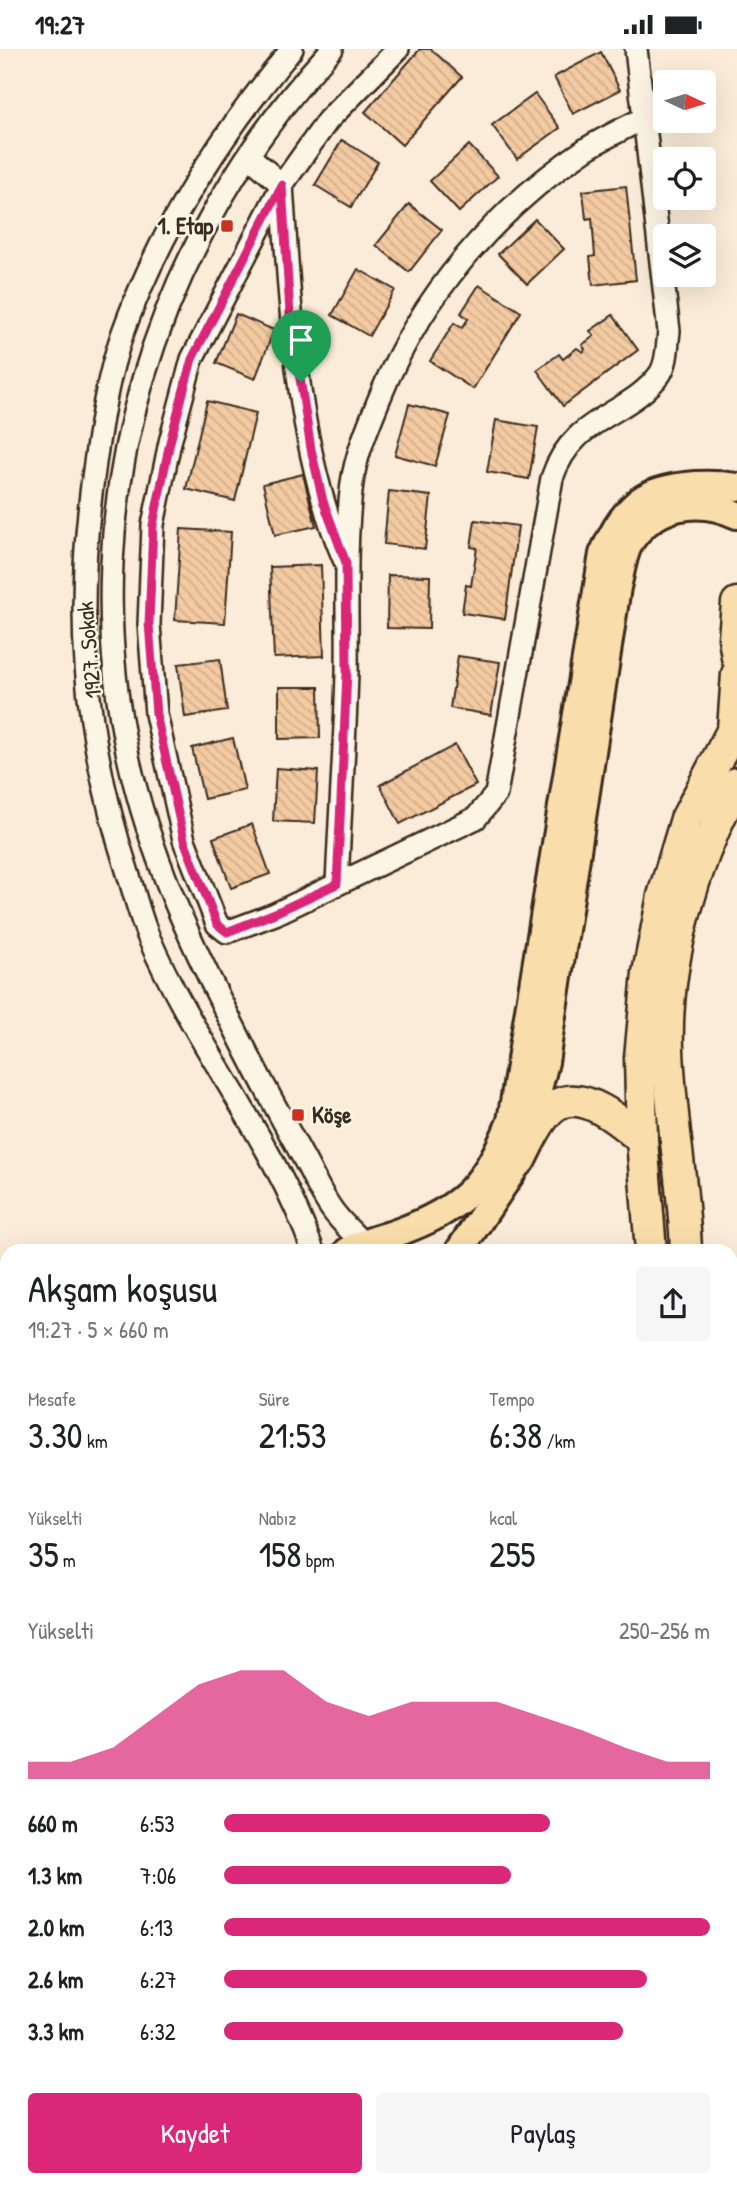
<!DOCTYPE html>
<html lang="tr">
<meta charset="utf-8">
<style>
:root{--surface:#fff;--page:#f6f6f6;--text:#202124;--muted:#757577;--accent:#db2777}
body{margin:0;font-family:"Patrick Hand",sans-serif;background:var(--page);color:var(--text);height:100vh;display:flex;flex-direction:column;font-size:26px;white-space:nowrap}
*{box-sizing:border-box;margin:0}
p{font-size:23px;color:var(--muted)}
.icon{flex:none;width:38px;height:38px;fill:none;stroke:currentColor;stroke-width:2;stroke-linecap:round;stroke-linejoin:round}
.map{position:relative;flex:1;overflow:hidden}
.details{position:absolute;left:0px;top:1195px;width:738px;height:943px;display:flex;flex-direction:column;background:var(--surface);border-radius:21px 21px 0 0;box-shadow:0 7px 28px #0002}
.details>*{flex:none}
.needle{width:46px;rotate:94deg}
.tools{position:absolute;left:653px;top:21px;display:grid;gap:14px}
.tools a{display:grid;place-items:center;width:63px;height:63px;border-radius:7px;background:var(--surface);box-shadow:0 7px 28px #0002;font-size:35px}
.pin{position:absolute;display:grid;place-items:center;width:60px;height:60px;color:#fff;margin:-72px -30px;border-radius:50% 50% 50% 0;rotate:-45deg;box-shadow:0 0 7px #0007}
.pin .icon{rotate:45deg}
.round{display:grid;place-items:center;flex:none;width:74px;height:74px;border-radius:7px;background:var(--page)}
.summary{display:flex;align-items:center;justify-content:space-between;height:119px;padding:0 28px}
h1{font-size:38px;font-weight:600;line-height:52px}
.metrics{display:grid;grid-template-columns:repeat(3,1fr);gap:10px;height:119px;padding:7px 28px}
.metrics div{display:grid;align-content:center}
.metrics b{font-size:35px;font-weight:600}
.metrics small{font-size:19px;font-weight:400}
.metrics p{font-size:19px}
.chart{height:196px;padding:14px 28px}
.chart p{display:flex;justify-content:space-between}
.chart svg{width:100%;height:126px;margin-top:7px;fill:var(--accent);opacity:.7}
.cta{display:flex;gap:14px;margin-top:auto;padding:14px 28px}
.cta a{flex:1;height:80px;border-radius:7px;background:var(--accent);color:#fff;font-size:28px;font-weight:600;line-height:80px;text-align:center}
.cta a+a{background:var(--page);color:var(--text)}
ul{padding:0 28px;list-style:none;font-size:23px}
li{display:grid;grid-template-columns:112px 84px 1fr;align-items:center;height:52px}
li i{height:18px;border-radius:9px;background:var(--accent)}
.status{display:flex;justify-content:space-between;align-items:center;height:49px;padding:0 35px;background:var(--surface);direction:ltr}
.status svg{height:19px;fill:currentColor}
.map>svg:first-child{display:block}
.building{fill:url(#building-back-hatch);stroke:#3b2a1e;stroke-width:2}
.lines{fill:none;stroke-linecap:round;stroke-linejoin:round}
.minor-casing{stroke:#3b2a1e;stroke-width:26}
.major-casing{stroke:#3b2a1e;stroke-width:32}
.highway-casing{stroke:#3b2a1e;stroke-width:35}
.minor{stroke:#fcf5e5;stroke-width:21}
.major{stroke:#f9deab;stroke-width:26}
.highway{stroke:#f9deab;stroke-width:30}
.route-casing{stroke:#fff;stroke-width:14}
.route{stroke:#db2777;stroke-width:9}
.poi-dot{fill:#c8321e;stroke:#fcf5e5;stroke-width:2.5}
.labels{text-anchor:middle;stroke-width:5;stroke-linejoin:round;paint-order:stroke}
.poi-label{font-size:23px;font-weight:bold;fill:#3b2a1e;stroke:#fcf5e5;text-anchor:end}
.street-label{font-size:23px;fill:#3b2a1e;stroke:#fcf5e5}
</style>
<div class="status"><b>19:27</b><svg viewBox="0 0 49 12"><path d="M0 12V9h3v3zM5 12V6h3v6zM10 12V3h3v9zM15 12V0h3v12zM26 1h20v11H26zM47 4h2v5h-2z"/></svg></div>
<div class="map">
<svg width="737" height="2138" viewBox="0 0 737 2138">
<defs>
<pattern id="building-back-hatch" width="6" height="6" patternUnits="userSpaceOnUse" patternTransform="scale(1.75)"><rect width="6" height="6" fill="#f3caa2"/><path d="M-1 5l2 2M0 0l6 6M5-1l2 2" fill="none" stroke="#d1ae8b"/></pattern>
</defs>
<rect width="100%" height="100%" fill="#faecd8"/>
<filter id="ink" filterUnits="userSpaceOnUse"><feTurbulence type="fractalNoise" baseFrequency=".0143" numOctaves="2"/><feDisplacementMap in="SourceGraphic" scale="14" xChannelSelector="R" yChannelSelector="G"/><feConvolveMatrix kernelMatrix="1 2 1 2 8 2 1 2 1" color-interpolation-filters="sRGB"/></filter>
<g filter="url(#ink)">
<!-- building -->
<g class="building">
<polygon points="420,0 431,0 462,28 402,96 365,63"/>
<polygon points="601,3 620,41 573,65 554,28"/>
<polygon points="535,45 560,79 517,110 492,76"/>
<polygon points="342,91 378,113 351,158 315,136"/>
<polygon points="469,96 498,127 459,163 430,132"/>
<polygon points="626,137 636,231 593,236 590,208 595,207 592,169 586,170 583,142"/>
<polygon points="409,155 442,181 409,223 376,196"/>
<polygon points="535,170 564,200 527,235 498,205"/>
<polygon points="358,220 395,241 369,287 332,266"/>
<polygon points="479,236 521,263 473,340 430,312 454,274 462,279 468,270 461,264"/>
<polygon points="236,265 274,281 255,330 216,314"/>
<polygon points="613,266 638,301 563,357 537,321 559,305 563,310 577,299 583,303 585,300 582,296 594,287 590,282"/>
<polygon points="207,352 256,364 235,452 186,440"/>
<polygon points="409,355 450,366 435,417 395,406"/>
<polygon points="496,371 538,378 529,430 487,423"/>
<polygon points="303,425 316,477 275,486 263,435"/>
<polygon points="389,442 431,447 425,500 384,495"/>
<polygon points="475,471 518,477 505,570 462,564 466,536 471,537 477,499 471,498"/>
<polygon points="181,480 231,483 225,574 175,571"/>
<polygon points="321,516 324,607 274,609 270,518"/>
<polygon points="388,526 430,527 429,580 387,579"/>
<polygon points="458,607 500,613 491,666 450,659"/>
<polygon points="220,610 227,662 185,668 178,615"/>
<polygon points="279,638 319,638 320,689 279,690"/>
<polygon points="233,689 245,741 204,750 192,699"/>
<polygon points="455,696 476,736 400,775 380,736"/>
<polygon points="276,719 318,722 315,774 273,772"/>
<polygon points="252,775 270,825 231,839 213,789"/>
</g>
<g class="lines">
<defs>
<g id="minor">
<path d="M292 0C222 84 159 182 122 286 108 327 101 371 95 414 74 559 82 681 127 821 134 843 140 868 149 889 196 998 274 1091 313 1202"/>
<path d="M332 0C156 191 73 451 128 707 149 804 191 895 236 982 257 1025 281 1068 304 1110 314 1128 323 1151 337 1167 345 1177 355 1186 364 1196"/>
<path d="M398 0 328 71 282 136 192 310 170 393 153 476 149 575 156 665 184 791 217 875 227 883 275 865 476 769 496 745 552 429C573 366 628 368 660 325 668 313 667 296 669 282L636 0"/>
<path d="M249 107 282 136C290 256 296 399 344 510"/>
<path d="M337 835C340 765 345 694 347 624 348 560 344 497 352 434 356 405 369 375 380 348 421 247 495 161 586 100 604 89 623 80 642 70"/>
<polyline points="0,1680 7,1680"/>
<polyline points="0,1762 7,1761"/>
<polyline points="0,1915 7,1914"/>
<polyline points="0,2052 7,2053"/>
<polyline points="109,2138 111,2132"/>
<polyline points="469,2138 494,2132"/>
<polyline points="546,2138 558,2132"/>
<polyline points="703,2138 703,2132"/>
</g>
<g id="major">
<path d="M348 1202C362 1193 383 1189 399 1183 464 1159 486 1135 511 1072L603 505C612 486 620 469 636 455 659 434 708 434 737 438"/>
<path d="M459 1202 520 1111 545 1013 617 538C621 524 623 503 631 491 656 455 699 448 737 466"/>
<polyline points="0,1483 7,1487"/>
<polyline points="0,1508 7,1512"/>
<polyline points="0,1528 7,1531"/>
<polyline points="217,2132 218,2138"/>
</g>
<g id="highway">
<polyline points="737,554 734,589 737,608"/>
<path d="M520 1111C527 1097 534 1081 544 1068 571 1029 618 1070 642 1091"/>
<polyline points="651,1202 642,1091 640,1009 648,924 663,847 686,770 733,680 737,625"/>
<path d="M686 1202C684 1135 670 1068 668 1000 665 910 694 813 737 734"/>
<polyline points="732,1556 737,1598"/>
<polyline points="732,1781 737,1845"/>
</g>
</defs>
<!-- minor casing -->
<use href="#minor" class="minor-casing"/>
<!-- major casing -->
<use href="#major" class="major-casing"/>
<!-- highway casing -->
<use href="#highway" class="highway-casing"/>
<!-- minor -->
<use href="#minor" class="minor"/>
<!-- major -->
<use href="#major" class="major"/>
<!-- highway -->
<use href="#highway" class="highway"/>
</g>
</g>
<g class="lines" filter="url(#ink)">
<defs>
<polygon id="route" points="282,136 290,265 311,400 323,452 346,514 347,624 337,835 275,864 227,883 217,875 184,791 156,665 149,575 153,476 170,393 192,310"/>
</defs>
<!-- route casing -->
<use href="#route" class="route-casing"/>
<!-- route -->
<use href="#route" class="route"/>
</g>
<!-- markers -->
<g class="poi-dot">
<rect x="220" y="170" width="14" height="14" rx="3.5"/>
<rect x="291" y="1059" width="14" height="14" rx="3.5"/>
</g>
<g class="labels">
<!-- poi labels -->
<g class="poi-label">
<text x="213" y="185">1. Etap</text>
<text x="312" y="1074" text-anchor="start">Köşe</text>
</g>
<!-- street labels -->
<g class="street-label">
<text transform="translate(89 601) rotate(-95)" y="8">1927. Sokak</text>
</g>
</g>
</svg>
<div class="tools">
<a><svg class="needle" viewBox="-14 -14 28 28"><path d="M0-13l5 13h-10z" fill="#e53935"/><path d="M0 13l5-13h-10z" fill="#757577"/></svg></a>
<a><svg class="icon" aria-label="locate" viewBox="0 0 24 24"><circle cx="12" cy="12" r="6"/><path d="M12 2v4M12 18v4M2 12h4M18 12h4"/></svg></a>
<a><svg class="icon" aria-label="layers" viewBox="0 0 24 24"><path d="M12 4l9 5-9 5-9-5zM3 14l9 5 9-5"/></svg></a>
</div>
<div class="pin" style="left:301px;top:333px;background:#1e9e55"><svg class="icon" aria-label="arrive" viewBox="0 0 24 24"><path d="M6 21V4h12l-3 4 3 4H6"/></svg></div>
<section class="details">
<div class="summary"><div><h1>Akşam koşusu</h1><p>19:27 · 5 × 660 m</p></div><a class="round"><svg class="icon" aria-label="share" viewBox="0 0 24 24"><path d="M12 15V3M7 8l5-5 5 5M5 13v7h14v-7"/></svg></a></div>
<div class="metrics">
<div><p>Mesafe</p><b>3.30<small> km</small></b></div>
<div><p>Süre</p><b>21:53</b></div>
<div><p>Tempo</p><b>6:38<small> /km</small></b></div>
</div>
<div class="metrics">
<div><p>Yükselti</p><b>35<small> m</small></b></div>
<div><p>Nabız</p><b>158<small> bpm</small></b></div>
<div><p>kcal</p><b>255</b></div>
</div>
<div class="chart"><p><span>Yükselti</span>250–256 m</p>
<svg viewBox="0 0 160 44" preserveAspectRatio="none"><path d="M0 44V38L10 38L20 33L30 22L40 11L50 6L60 6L70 17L80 22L90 17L100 17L110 17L120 22L130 27L140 33L150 38L160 38V44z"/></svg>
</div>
<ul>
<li><b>660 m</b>6:53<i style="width:67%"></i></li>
<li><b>1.3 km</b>7:06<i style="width:59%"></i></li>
<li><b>2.0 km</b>6:13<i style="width:100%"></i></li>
<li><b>2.6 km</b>6:27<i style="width:87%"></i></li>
<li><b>3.3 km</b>6:32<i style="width:82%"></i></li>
</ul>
<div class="cta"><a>Kaydet</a><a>Paylaş</a></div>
</section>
</div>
